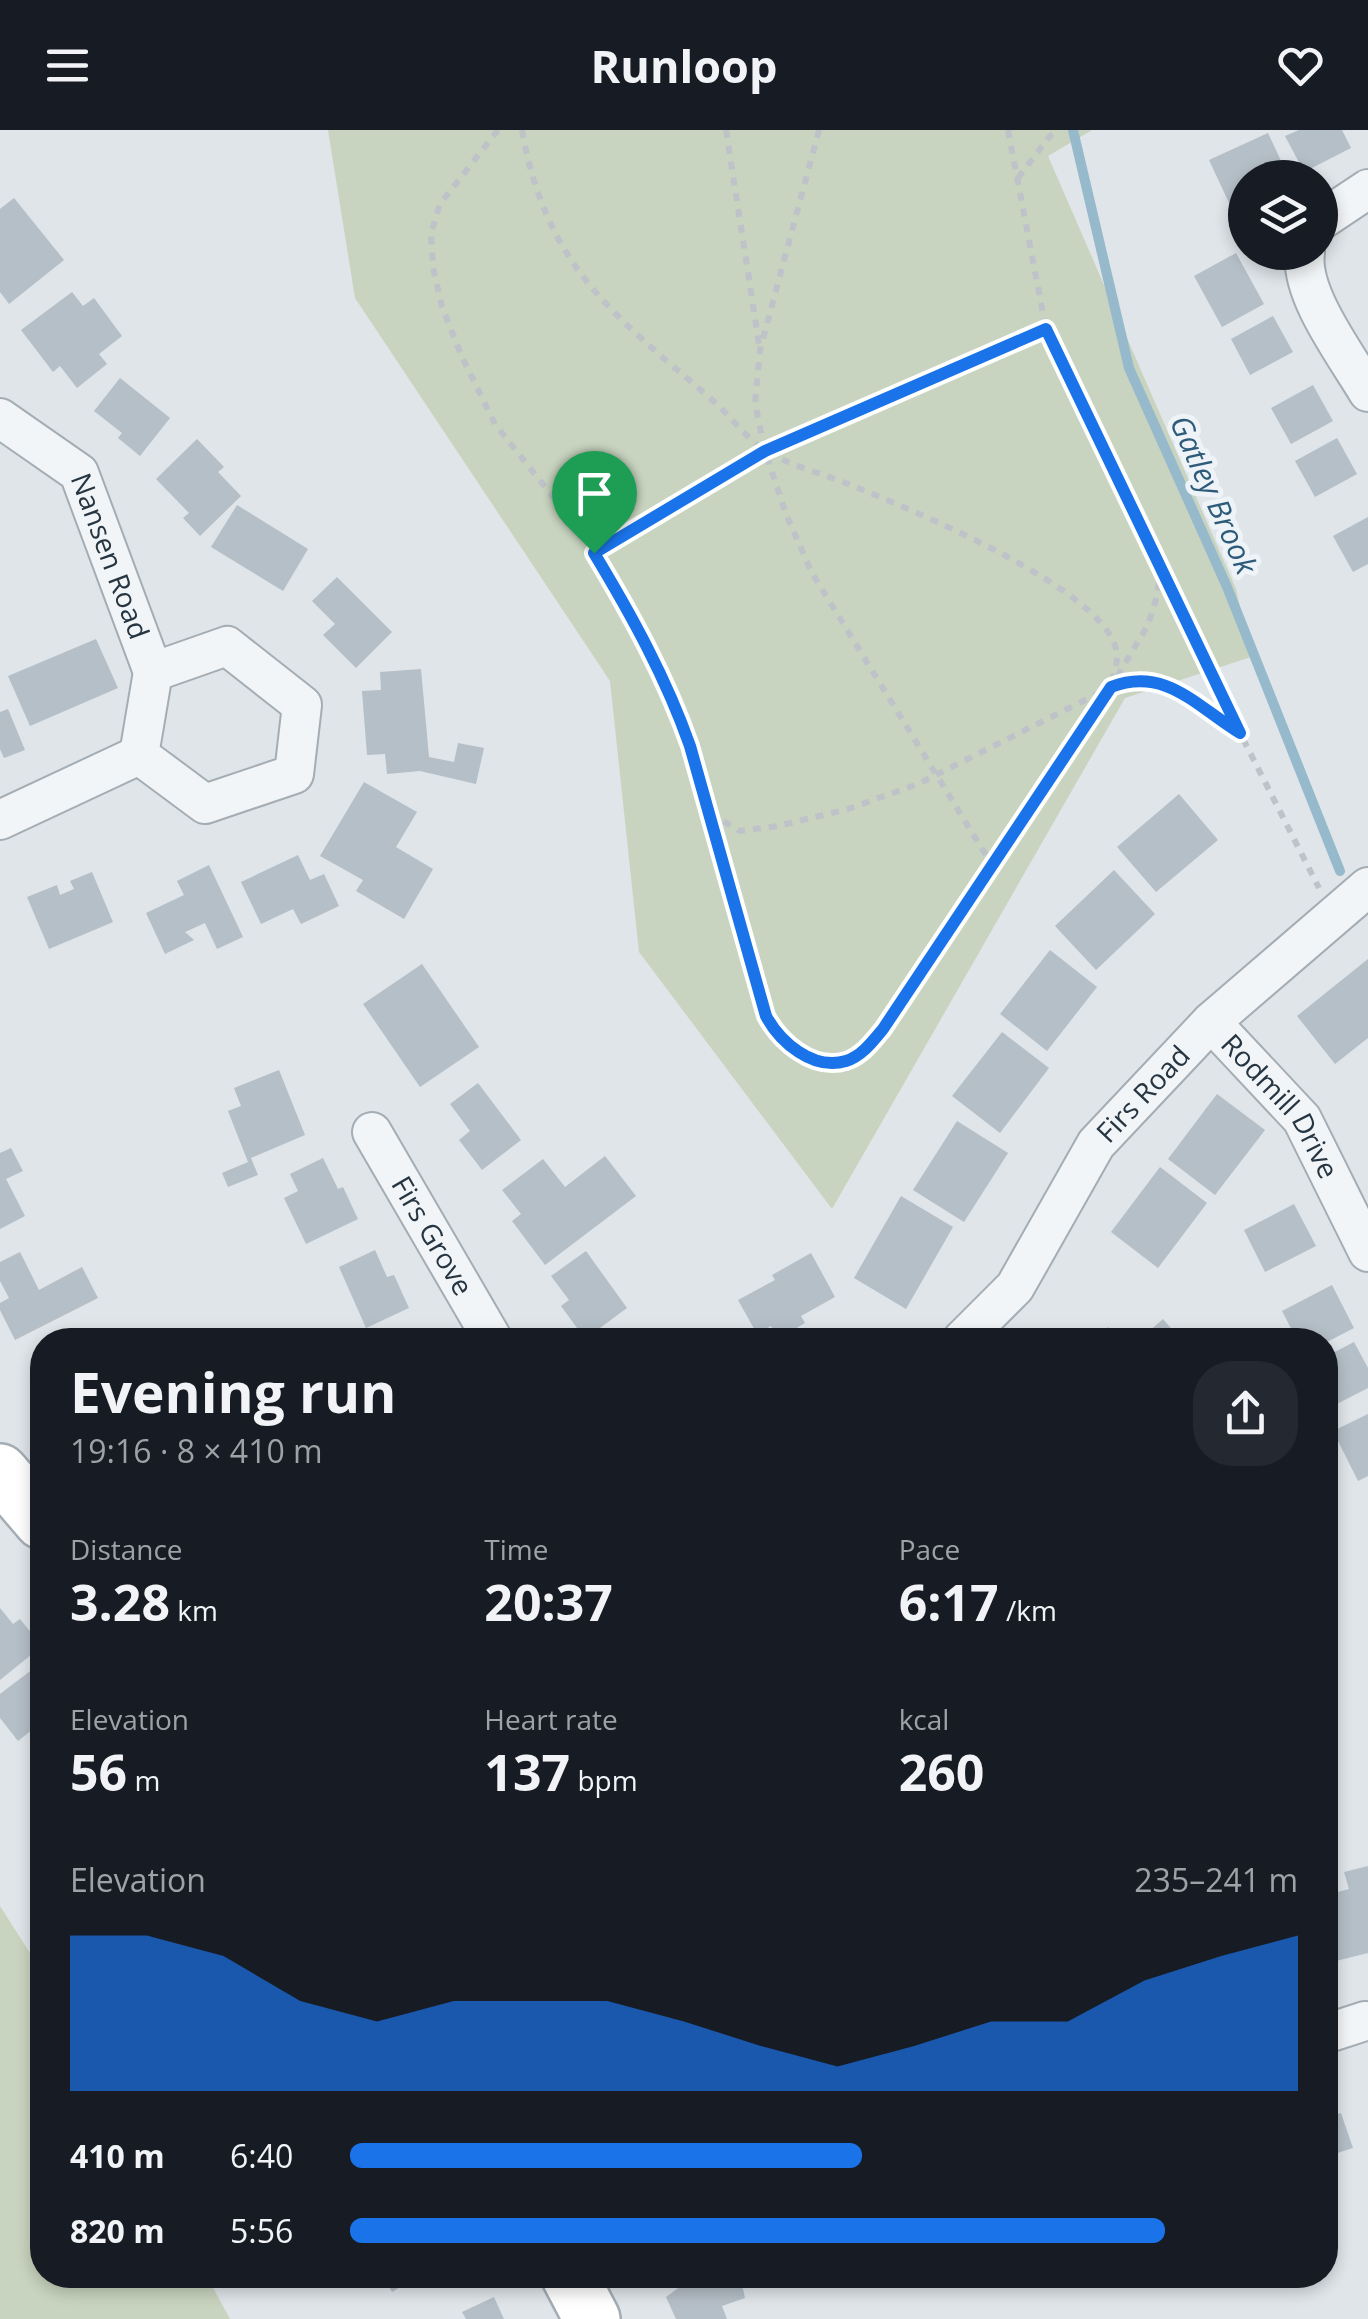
<!DOCTYPE html>
<meta charset="utf-8">
<style>
:root{--surface:#171b24;--page:#242831;--text:#f1f3f6;--muted:#9ea1a6;--accent:#1a73e8}
body{margin:0;font-family:"Open Sans",sans-serif;background:var(--page);color:var(--text);height:100vh;display:flex;flex-direction:column;font-size:38px;white-space:nowrap}
*{box-sizing:border-box;margin:0}
p{font-size:32px;color:var(--muted)}
.icon{flex:none;width:55px;height:55px;fill:none;stroke:currentColor;stroke-width:2;stroke-linecap:round;stroke-linejoin:round}
.map{position:relative;flex:1;overflow:hidden}
.side{position:absolute;left:30px;top:1198px;width:1308px;height:960px;display:flex;flex-direction:column;background:var(--surface);border-radius:40px;box-shadow:0 5px 15px #0003}
.side>*{flex:none}
.tools{position:absolute;left:1228px;top:30px;display:grid;gap:20px}
.tools a{display:grid;place-items:center;width:110px;height:110px;border-radius:50%;background:var(--surface);box-shadow:0 5px 15px #0003;font-size:50px}
.pin{position:absolute;display:grid;place-items:center;width:85px;height:85px;color:#fff;margin:-102px -42px;border-radius:50% 50% 50% 0;rotate:-45deg;box-shadow:0 0 10px #0007}
.pin .icon{rotate:45deg}
.round{display:grid;place-items:center;flex:none;width:105px;height:105px;border-radius:40px;background:var(--page)}
.head{display:flex;align-items:center;justify-content:space-between;height:170px;padding:0 40px}
h1{font-size:55px;font-weight:700;line-height:75px}
.metrics{display:grid;grid-template-columns:repeat(3,1fr);gap:15px;height:170px;padding:10px 40px}
.metrics div{display:grid;align-content:center}
.metrics b{font-size:50px;font-weight:700}
.metrics small{font-size:28px;font-weight:400}
.metrics p{font-size:28px}
.chart{height:280px;padding:20px 40px}
.chart p{display:flex;justify-content:space-between}
.chart svg{width:100%;height:180px;margin-top:10px;fill:var(--accent);opacity:.7}
ul{padding:0 40px;list-style:none;font-size:32px}
li{display:grid;grid-template-columns:160px 120px 1fr;align-items:center;height:75px}
li i{height:25px;border-radius:12px;background:var(--accent)}
header{display:flex;justify-content:space-between;align-items:center;height:130px;padding:0 40px;background:var(--surface);font-size:45px;font-weight:700}
.map>svg:first-child{display:block}
.green{fill:#c8d4bf}
.lines{fill:none;stroke-linecap:round;stroke-linejoin:round}
.stream{stroke:#97b9cc;stroke-width:10}
.building{fill:#b5bfc7}
.street-casing{stroke:#a4adb4;stroke-width:42}
.secondary-casing{stroke:#a4adb4;stroke-width:60}
.path{stroke:#bdc3c8;stroke-width:6;stroke-dasharray:8 8;stroke-linecap:butt}
.street{stroke:#f2f5f7;stroke-width:38}
.secondary{stroke:#fff;stroke-width:55}
.route-casing{stroke:#fff;stroke-width:20}
.route{stroke:#1a73e8;stroke-width:12}
.labels{text-anchor:middle;stroke-width:10;stroke-linejoin:round;paint-order:stroke}
.street-label{font-size:28px;fill:#263542;stroke:#eef3f7}
.water-label{font-size:30px;font-style:italic;fill:#2d5b79;stroke:#eef3f7}
</style>
<header><svg class="icon" aria-label="menu" viewBox="0 0 24 24"><path d="M4 6h16M4 12h16M4 18h16"/></svg>Runloop<svg class="icon" aria-label="heart" viewBox="0 0 24 24"><path d="M12 20l-8-8c-3-5 5-10 8-4 3-6 11-1 8 4z"/></svg></header>
<div class="map">
<svg width="1368" height="2189" viewBox="0 0 1368 2189">
<rect width="100%" height="100%" fill="#dfe5e9"/>
<!-- green -->
<g class="green">
<polygon points="328,0 1092,0 1048,26 1236,459 1251,527 1125,568 832,1079 639,822 610,551 355,168"/>
<polygon points="0,1776 42,1842 42,2145 206,2145 230,2189 0,2189"/>
</g>
<g class="lines">
<!-- stream -->
<polyline class="stream" points="1073,0 1129,238 1227,457 1340,741"/>
</g>
<!-- building -->
<g class="building">
<polygon points="1299,0 1342,0 1351,18 1304,42 1285,6"/>
<polygon points="1268,3 1289,48 1245,48 1245,68 1230,75 1209,30"/>
<polygon points="14,68 64,130 9,174 0,162 0,79"/>
<polygon points="1236,123 1264,174 1222,197 1194,146"/>
<polygon points="72,162 83,176 94,168 122,206 99,224 107,234 77,258 60,236 53,242 21,200"/>
<polygon points="1273,186 1293,222 1250,245 1231,209"/>
<polygon points="120,248 170,288 140,326 118,308 122,303 94,281"/>
<polygon points="1313,255 1333,291 1291,314 1271,278"/>
<polygon points="1337,308 1357,344 1315,367 1295,331"/>
<polygon points="197,309 224,337 218,342 241,366 200,406 183,388 189,383 156,349"/>
<polygon points="237,375 308,419 283,461 211,417"/>
<polygon points="1368,387 1368,434 1353,442 1333,406"/>
<polygon points="337,447 392,502 356,538 323,505 335,494 312,471"/>
<polygon points="96,509 118,558 30,596 8,546"/>
<polygon points="421,539 429,627 454,632 458,613 484,618 476,654 420,641 387,644 385,624 367,625 362,561 381,560 380,542"/>
<polygon points="8,579 25,620 4,628 0,619 0,582"/>
<polygon points="364,652 417,682 396,717 433,739 404,789 356,761 363,750 320,726"/>
<polygon points="1179,664 1218,710 1156,762 1117,717"/>
<polygon points="298,725 310,750 324,744 339,776 301,794 293,779 261,794 241,752"/>
<polygon points="209,735 243,807 217,819 205,793 185,802 194,810 165,824 146,783 184,765 177,751"/>
<polygon points="1114,740 1155,784 1096,840 1055,796"/>
<polygon points="92,742 113,792 49,819 27,767 57,755 60,765 74,759 70,751"/>
<polygon points="1050,820 1097,857 1047,921 1000,884"/>
<polygon points="1368,829 1368,908 1335,934 1297,886"/>
<polygon points="422,834 479,917 420,957 363,874"/>
<polygon points="1002,902 1049,938 1000,1003 952,966"/>
<polygon points="279,940 305,1005 251,1028 258,1045 228,1057 222,1043 248,1032 228,981 241,976 234,958"/>
<polygon points="478,953 521,1010 482,1040 459,1010 470,1001 450,974"/>
<polygon points="1217,964 1265,1000 1215,1065 1168,1029"/>
<polygon points="957,991 1008,1023 964,1092 913,1060"/>
<polygon points="11,1018 23,1041 6,1049 25,1086 0,1099 0,1023"/>
<polygon points="605,1026 636,1066 545,1135 512,1091 521,1084 502,1060 543,1029 565,1057"/>
<polygon points="323,1028 338,1059 343,1057 358,1089 306,1114 284,1068 298,1061 290,1044"/>
<polygon points="1160,1037 1207,1073 1158,1138 1111,1102"/>
<polygon points="901,1066 953,1097 906,1179 854,1148"/>
<polygon points="1294,1074 1316,1116 1265,1142 1244,1100"/>
<polygon points="375,1120 387,1147 394,1145 409,1178 366,1198 339,1137"/>
<polygon points="586,1121 627,1178 585,1209 561,1176 569,1170 551,1146"/>
<polygon points="20,1122 39,1160 82,1137 98,1168 15,1210 0,1180 0,1173 9,1168 0,1151 0,1132"/>
<polygon points="811,1123 835,1167 801,1186 805,1193 778,1209 771,1196 757,1204 738,1170 775,1150 772,1145"/>
<polygon points="1332,1155 1354,1198 1325,1213 1325,1210 1297,1210 1282,1181"/>
<polygon points="1163,1189 1181,1210 1139,1210"/>
<polygon points="1108,1197 1119,1210 1093,1210"/>
<polygon points="1354,1212 1368,1238 1368,1258 1325,1280 1325,1227"/>
<polygon points="1368,1284 1368,1346 1358,1351 1333,1301"/>
<polygon points="0,1478 13,1494 20,1489 42,1516 0,1550"/>
<polygon points="42,1532 42,1592 18,1611 0,1588 0,1564"/>
<polygon points="1368,1736 1368,1823 1332,1832 1325,1806 1325,1777 1330,1775 1327,1765 1349,1759 1344,1742"/>
<polygon points="1341,1983 1353,2018 1325,2027 1325,1988"/>
<polygon points="382,2145 420,2145 392,2162"/>
<polygon points="696,2145 740,2145 745,2168 722,2176 727,2189 676,2189 666,2167"/>
<polygon points="494,2167 504,2189 466,2189 462,2182"/>
</g>
<g class="lines">
<defs>
<g id="street">
<polyline points="1320,91 1368,59"/>
<path d="M1305 122C1299 164 1347 226 1368 262"/>
<path id="s1" d="M0 288 79 343 153 542"/>
<polygon points="227,516 302,575 294,644 205,674 139,625 153,542"/>
<polyline points="0,690 139,625"/>
<path id="s2" d="M1211 892 1302 989 1368 1122"/>
<path id="s3" d="M372 1002 493 1210"/>
<path id="s4" d="M962 1210 1015 1157 1096 1014 1211 892 1368 757"/>
<polyline points="1325,1904 1365,1891"/>
</g>
<g id="secondary">
<polyline points="0,1342 42,1391"/>
<polyline points="569,2145 592,2189"/>
</g>
</defs>
<!-- street casing -->
<use href="#street" class="street-casing"/>
<!-- secondary casing -->
<use href="#secondary" class="secondary-casing"/>
<!-- path -->
<g class="path">
<path d="M498 0 440 74 431 103 433 138 442 177 462 227 495 294 585 407 651 523 675 573 690 616 766 886C780 912 813 941 846 931 862 926 873 911 883 899L1111 557C1165 536 1197 576 1240 603"/>
<path d="M522 0C546 135 611 183 709 267 728 283 743 305 764 320 785 334 824 344 848 354 903 376 1116 462 1117 526 1117 535 1113 547 1111 556"/>
<polyline points="726,0 759,214"/>
<polyline points="819,0 760,220 755,273 765,321 786,384 812,443 992,735"/>
<polyline points="1008,0 1046,199"/>
<polyline points="1018,48 1050,6 1058,0"/>
<polyline points="595,423 765,321 1046,199 1240,603 1319,758"/>
<polyline points="710,683 740,701 778,696 848,679 918,654 1111,557 1148,495 1157,466 1161,437"/>
</g>
<!-- street -->
<use href="#street" class="street"/>
<!-- secondary -->
<use href="#secondary" class="secondary"/>
</g>
<g class="lines">
<defs>
<path id="route" d="M1046 199 1240 603C1196 576 1165 536 1111 557L883 899C873 911 862 926 846 931 813 941 780 912 766 886L690 616C666 548 632 486 594 423L765 321Z"/>
</defs>
<!-- route casing -->
<use href="#route" class="route-casing"/>
<!-- route -->
<use href="#route" class="route"/>
</g>
<g class="labels">
<!-- street labels -->
<g class="street-label">
<text dy="10" stroke="none"><textPath href="#s1" startOffset="185">Nansen Road</textPath></text>
<text dy="10" stroke="none"><textPath href="#s4" startOffset="308">Firs Road</textPath></text>
<text dy="10" stroke="none"><textPath href="#s2" startOffset="110">Rodmill Drive</textPath></text>
<text dy="10" stroke="none"><textPath href="#s3" startOffset="120">Firs Grove</textPath></text>
</g>
<!-- water labels -->
<g class="water-label">
<text transform="translate(1213 365) rotate(66)" y="10">Gatley Brook</text>
</g>
</g>
</svg>
<div class="tools">
<a><svg class="icon" aria-label="layers" viewBox="0 0 24 24"><path d="M12 4l9 5-9 5-9-5zM3 14l9 5 9-5"/></svg></a>
</div>
<div class="pin" style="left:594px;top:423px;background:#1e9e55"><svg class="icon" aria-label="arrive" viewBox="0 0 24 24"><path d="M6 21V4h12l-3 4 3 4H6"/></svg></div>
<section class="side">
<div class="head"><div><h1>Evening run</h1><p>19:16 · 8 × 410 m</p></div><a class="round"><svg class="icon" aria-label="share" viewBox="0 0 24 24"><path d="M12 15V3M7 8l5-5 5 5M5 13v7h14v-7"/></svg></a></div>
<div class="metrics">
<div><p>Distance</p><b>3.28<small> km</small></b></div>
<div><p>Time</p><b>20:37</b></div>
<div><p>Pace</p><b>6:17<small> /km</small></b></div>
</div>
<div class="metrics">
<div><p>Elevation</p><b>56<small> m</small></b></div>
<div><p>Heart rate</p><b>137<small> bpm</small></b></div>
<div><p>kcal</p><b>260</b></div>
</div>
<div class="chart"><p><span>Elevation</span>235–241 m</p>
<svg viewBox="0 0 160 44" preserveAspectRatio="none"><path d="M0 44V6L10 6L20 11L30 22L40 27L50 22L60 22L70 22L80 27L90 33L100 38L110 33L120 27L130 27L140 17L150 11L160 6V44z"/></svg>
</div>
<ul>
<li><b>410 m</b>6:40<i style="width:54%"></i></li>
<li><b>820 m</b>5:56<i style="width:86%"></i></li>
</ul>
</section>
</div>
